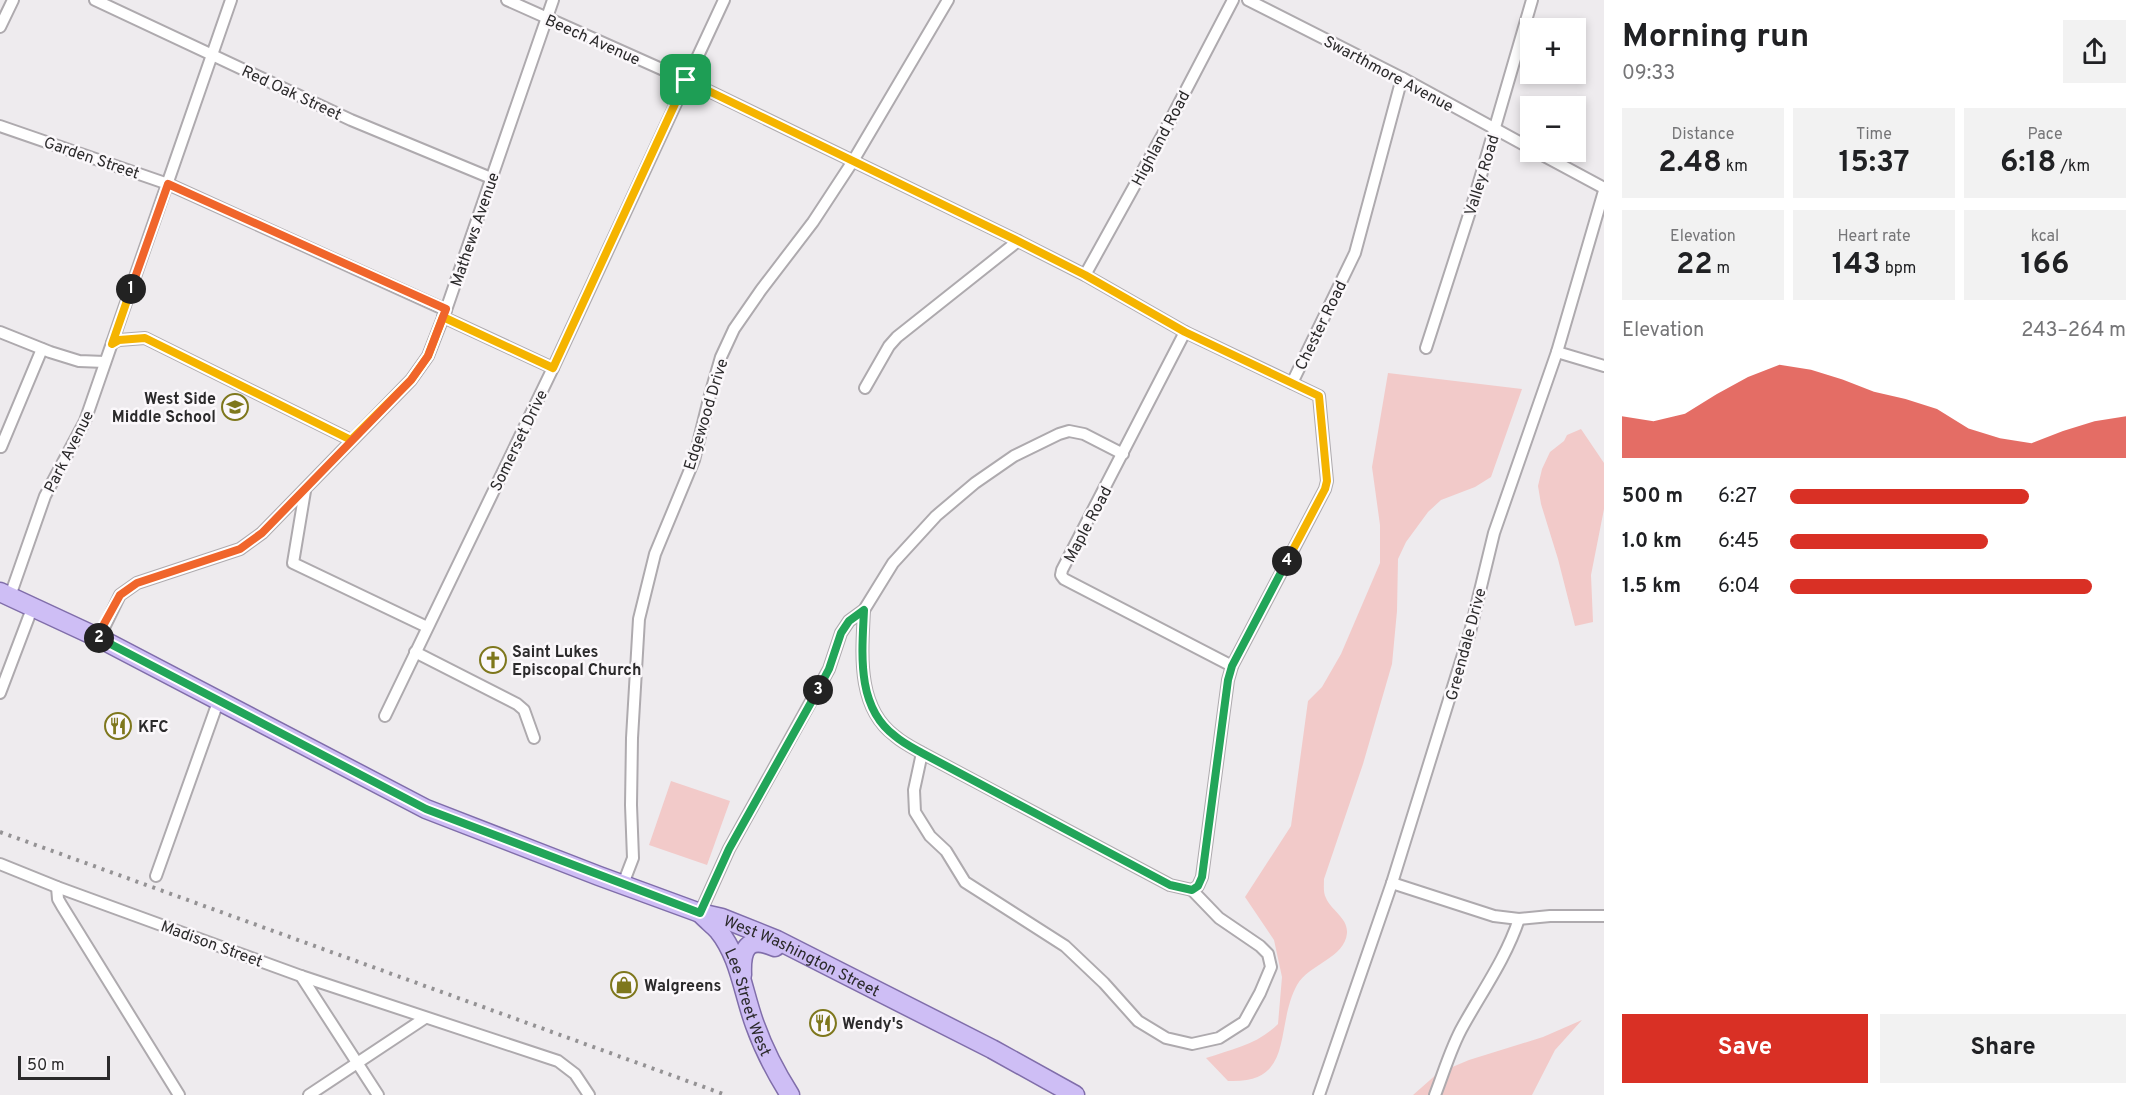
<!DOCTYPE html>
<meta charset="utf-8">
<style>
:root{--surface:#fff;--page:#f2f2f2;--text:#202124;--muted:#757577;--accent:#d93025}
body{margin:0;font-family:Overpass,sans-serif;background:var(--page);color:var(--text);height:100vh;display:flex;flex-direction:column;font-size:22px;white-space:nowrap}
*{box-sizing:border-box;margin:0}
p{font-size:20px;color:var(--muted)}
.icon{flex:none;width:33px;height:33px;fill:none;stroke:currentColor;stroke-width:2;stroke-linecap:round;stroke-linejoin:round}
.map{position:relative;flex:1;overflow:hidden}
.side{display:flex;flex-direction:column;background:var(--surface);width:540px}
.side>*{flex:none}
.buttons{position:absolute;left:1520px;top:18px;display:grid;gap:12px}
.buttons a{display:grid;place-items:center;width:66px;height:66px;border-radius:0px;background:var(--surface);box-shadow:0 3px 9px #0003;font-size:30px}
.scale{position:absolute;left:18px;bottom:15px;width:92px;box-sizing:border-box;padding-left:6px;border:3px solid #2b2a2b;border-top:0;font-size:16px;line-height:21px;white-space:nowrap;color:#2b2a2b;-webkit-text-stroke:4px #fbf8fb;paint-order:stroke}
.pin{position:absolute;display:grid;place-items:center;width:51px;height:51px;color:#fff;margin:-26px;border-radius:12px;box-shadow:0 3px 9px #0006}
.km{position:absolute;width:30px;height:30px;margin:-15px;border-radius:50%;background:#222;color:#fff;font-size:16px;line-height:30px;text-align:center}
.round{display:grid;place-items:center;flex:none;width:63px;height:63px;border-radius:0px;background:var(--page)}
.head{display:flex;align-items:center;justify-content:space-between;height:102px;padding:0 18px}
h1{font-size:33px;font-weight:700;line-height:45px}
.stats{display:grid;grid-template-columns:repeat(3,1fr);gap:9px;height:102px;padding:6px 18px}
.stats div{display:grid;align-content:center;border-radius:0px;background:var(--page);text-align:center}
.stats b{font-size:30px;font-weight:700}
.stats small{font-size:16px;font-weight:400}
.stats p{font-size:16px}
.chart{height:168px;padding:12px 18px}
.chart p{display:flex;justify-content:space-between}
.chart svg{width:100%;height:108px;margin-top:6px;fill:var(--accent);opacity:.7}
.button{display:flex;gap:12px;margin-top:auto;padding:12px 18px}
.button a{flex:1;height:69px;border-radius:0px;background:var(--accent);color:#fff;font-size:24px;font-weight:700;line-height:69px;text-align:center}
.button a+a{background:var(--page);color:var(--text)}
ul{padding:0 18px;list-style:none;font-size:20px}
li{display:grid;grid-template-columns:96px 72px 1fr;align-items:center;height:45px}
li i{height:15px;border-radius:8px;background:var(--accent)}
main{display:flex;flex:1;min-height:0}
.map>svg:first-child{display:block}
.green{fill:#f2cac9}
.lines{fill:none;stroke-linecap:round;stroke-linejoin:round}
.street-casing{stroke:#aeaaae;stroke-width:14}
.primary-casing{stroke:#806eaa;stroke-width:21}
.street{stroke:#fff;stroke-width:10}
.primary{stroke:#cebef5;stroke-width:18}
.rail{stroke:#949294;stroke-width:4;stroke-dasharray:3 6;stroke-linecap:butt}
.split-1-casing{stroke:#fff;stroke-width:12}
.split-2-casing{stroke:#fff;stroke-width:12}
.split-3-casing{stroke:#fff;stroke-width:12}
.split-4-casing{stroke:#fff;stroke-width:12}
.split-5-casing{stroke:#fff;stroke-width:12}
.split-1{stroke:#f5b400;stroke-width:8}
.split-2{stroke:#f0652b;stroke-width:8}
.split-3{stroke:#22a559;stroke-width:8}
.split-4{stroke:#22a559;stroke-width:8}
.split-5{stroke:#f5b400;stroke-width:8}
.labels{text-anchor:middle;stroke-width:5;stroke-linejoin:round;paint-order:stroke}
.street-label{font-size:16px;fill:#2b2a2b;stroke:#fbf8fb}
.poi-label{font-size:16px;font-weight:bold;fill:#2b2a2b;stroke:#fbf8fb;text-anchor:start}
</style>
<main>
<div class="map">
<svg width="1604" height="1095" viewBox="0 0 1604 1095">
<rect width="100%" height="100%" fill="#eeebee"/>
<!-- green -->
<g class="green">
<path d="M1388 373 1522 389 1491 477 1475 487 1441 500 1428 512 1406 542 1398 559 1397 611 1392 664 1363 764 1324 879C1324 885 1323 893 1326 898 1331 910 1348 918 1347 933 1345 958 1309 964 1297 985 1274 1027 1296 1084 1228 1081L1206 1058C1233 1049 1258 1044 1278 1024L1282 977 1274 940 1245 897 1291 826 1308 701 1322 687 1341 654 1380 563V525L1372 467Z"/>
<polygon points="1581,429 1604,463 1604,509 1591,575 1593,622 1575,626 1558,559 1541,504 1538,486 1542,469 1550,452 1564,441 1567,435"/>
<polygon points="671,781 730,801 707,865 649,845"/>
<polygon points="1582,1020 1555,1050 1532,1095 1413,1095 1438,1073 1469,1060 1543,1037"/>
</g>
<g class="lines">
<defs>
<g id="street">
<polyline points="95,0 351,120 491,178"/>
<path d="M507 0 686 80 1018 241 1085 275 1185 332 1319 396 1327 481 1325 489 1232 666 1228 680 1202 877 1198 886 1192 890 1170 885 922 753C913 748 903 743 895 736 856 707 862 653 864 610"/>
<polyline points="1248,0 1402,78 1530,148"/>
<polyline points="0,27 13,0"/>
<polyline points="0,126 168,184 446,310"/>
<polyline points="1537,152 1604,188"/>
<polyline points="1085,275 1162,136 1233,0"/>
<polyline points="443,317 553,368"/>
<polyline points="0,332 50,352 79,361 105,362"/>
<polyline points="1185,332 1062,570 1061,575 1064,579 1232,666"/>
<polyline points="112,343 119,340 145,338 351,440"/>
<polyline points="1426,348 1475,196 1532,0"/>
<polyline points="1557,352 1604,366"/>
<polyline points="1292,383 1355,253 1402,78"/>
<polyline points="865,388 889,346 897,337 1018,241"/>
<polyline points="1,447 42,349"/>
<polyline points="305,491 293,563 427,627"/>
<polyline points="10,596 45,496 85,421 231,0"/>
<polyline points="99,638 120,595 137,583 240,549 262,533 411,380 428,356 446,310 553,0"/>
<polyline points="415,652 517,704 524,710 534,738"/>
<polyline points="0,693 33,606"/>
<polyline points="385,716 553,368 724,0"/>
<polyline points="922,753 914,790 915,812 930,836 946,851 965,882 1065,946 1104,983 1138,1021 1166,1038 1192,1044 1219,1038 1244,1022 1260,993 1271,967 1268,954 1260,946 1219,918 1192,890"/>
<polyline points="0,864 57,887 301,976 558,1061 575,1074 589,1095"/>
<polyline points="156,876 218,702"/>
<polyline points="1392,883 1494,916 1519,919 1550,916 1604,916"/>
<polyline points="623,884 633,858 631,805 632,738 639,619 655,554 694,460 710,395 721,357 734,329 761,290 813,222 853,161 948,0"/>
<polyline points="57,887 58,899 62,906 179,1095"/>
<polyline points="700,913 729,849 829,669 841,633 849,621 864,610 893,563 936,516 975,483 1014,456 1059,434 1069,431 1084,434 1123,454"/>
<polyline points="301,976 378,1095"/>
<polyline points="309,1095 425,1018"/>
<polyline points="1319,1095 1392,883 1470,632 1494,533 1557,352 1604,191"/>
<path d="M1435 1095C1444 1072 1451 1047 1463 1026 1483 990 1506 958 1519 919"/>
</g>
<g id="primary">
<path id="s1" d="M0 592 99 638 426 809 599 876 700 913 722 918 777 940 992 1049 1075 1095"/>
<path id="s2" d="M701 914C707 920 713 925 718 930 740 957 743 993 755 1025 764 1050 776 1073 790 1095"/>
<path d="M742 975C741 949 747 935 775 947"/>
</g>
</defs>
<!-- street casing -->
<use href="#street" class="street-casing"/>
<!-- primary casing -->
<use href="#primary" class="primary-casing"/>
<!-- street -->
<use href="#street" class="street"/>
<!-- primary -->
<use href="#primary" class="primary"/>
<!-- rail -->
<polyline class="rail" points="0,832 726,1095"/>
</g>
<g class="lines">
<defs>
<polyline id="split-1" points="131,289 112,344 119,340 145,338 351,440 411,380 428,356 443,317 553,368 686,80"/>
<polyline id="split-2" points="99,638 104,624 120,595 137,583 240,549 262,533 411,380 428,356 446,309 168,184 131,289"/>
<polyline id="split-3" points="99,638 426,809 700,913 729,849 818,690"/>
<path id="split-4" d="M818 690 829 669 841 633 849 621 864 610C862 653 856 707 895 736 903 743 913 748 922 753L1170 885 1192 890 1198 886 1202 877 1228 680 1232 666 1287 561"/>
<polyline id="split-5" points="686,80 1018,241 1085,275 1185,332 1319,396 1327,481 1325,489 1287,561"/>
</defs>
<!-- split-1 casing -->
<use href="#split-1" class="split-1-casing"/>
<!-- split-2 casing -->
<use href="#split-2" class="split-2-casing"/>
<!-- split-3 casing -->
<use href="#split-3" class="split-3-casing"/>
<!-- split-4 casing -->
<use href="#split-4" class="split-4-casing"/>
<!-- split-5 casing -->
<use href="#split-5" class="split-5-casing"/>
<!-- split-1 -->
<use href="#split-1" class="split-1"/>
<!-- split-2 -->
<use href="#split-2" class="split-2"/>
<!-- split-3 -->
<use href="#split-3" class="split-3"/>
<!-- split-4 -->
<use href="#split-4" class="split-4"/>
<!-- split-5 -->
<use href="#split-5" class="split-5"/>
</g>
<!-- icons -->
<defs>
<symbol id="school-ring" viewBox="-11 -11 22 22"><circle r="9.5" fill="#fbf8fb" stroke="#7e771c" stroke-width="1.5"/><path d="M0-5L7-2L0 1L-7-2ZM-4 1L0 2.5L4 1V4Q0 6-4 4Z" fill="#7e771c"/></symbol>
<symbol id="church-ring" viewBox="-11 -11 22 22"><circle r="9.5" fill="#fbf8fb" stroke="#7e771c" stroke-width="1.5"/><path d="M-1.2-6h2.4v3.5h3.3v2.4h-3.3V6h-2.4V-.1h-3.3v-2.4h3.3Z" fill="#7e771c"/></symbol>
<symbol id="restaurant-ring" viewBox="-11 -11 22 22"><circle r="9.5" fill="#fbf8fb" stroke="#7e771c" stroke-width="1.5"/><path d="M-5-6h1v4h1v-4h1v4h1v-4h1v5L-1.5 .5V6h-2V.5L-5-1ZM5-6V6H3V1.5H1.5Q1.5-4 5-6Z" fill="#7e771c"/></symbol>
<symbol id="shop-ring" viewBox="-11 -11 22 22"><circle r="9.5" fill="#fbf8fb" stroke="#7e771c" stroke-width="1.5"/><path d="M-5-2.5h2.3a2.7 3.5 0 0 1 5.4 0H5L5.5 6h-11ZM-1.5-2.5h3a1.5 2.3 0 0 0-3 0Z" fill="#7e771c"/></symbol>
</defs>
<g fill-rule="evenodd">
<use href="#school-ring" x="220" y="392" width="30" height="30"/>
<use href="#church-ring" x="478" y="645" width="30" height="30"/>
<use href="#restaurant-ring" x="103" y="711" width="30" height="30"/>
<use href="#shop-ring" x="609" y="970" width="30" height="30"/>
<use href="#restaurant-ring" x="808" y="1008" width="30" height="30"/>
</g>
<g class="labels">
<!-- street labels -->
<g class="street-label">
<text transform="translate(593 39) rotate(24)" y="6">Beech Avenue</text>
<text transform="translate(1389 73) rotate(28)" y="6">Swarthmore Avenue</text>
<text transform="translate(292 92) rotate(25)" y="6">Red Oak Street</text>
<text transform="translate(1160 138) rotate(-62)" y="6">Highland Road</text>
<text transform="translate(92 157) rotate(19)" y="6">Garden Street</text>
<text transform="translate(1481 175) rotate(-73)" y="6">Valley Road</text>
<text transform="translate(474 229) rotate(-71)" y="6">Mathews Avenue</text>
<text transform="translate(1320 325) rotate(-64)" y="6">Chester Road</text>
<text transform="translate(705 414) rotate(-73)" y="6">Edgewood Drive</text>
<text transform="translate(518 440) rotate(-64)" y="6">Somerset Drive</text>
<text transform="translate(68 451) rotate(-63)" y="6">Park Avenue</text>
<text transform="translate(1087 524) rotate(-62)" y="6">Maple Road</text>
<text transform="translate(1465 644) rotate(-75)" y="6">Greendale Drive</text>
<text transform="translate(212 943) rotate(20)" y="6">Madison Street</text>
<text dy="6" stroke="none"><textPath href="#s1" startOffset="882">West Washington Street</textPath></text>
<text dy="6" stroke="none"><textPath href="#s2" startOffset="102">Lee Street West</textPath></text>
</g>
<!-- poi labels -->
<g class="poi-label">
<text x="216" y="404" text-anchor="end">West Side<tspan x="216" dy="18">Middle School</tspan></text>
<text x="512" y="657">Saint Lukes<tspan x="512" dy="18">Episcopal Church</tspan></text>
<text x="138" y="732">KFC</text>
<text x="644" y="991">Walgreens</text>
<text x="842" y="1029">Wendy's</text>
</g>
</g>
</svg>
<div class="buttons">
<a>+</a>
<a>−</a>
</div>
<div class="scale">50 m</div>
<div class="pin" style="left:686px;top:80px;background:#1e9e55"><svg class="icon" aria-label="arrive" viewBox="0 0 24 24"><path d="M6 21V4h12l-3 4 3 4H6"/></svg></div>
<b class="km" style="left:131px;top:289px">1</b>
<b class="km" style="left:99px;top:638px">2</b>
<b class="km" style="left:818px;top:690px">3</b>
<b class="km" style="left:1287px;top:561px">4</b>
</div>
<section class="side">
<div class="head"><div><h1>Morning run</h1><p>09:33</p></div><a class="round"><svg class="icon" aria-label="share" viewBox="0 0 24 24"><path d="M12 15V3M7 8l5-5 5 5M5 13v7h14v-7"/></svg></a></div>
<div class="stats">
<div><p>Distance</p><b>2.48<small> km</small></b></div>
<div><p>Time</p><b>15:37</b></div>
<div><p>Pace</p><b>6:18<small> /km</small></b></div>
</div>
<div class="stats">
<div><p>Elevation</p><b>22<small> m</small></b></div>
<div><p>Heart rate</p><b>143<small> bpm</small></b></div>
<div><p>kcal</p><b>166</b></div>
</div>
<div class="chart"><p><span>Elevation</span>243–264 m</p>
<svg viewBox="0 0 160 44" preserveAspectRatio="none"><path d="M0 44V27L10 29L20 26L30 18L40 11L50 6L60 8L70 12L80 17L90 20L100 24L110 32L120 36L130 38L140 33L150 29L160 27V44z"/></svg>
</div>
<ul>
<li><b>500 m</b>6:27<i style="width:71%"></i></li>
<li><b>1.0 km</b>6:45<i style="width:59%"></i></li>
<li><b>1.5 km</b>6:04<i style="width:90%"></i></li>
</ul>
<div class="button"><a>Save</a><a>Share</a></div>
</section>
</main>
